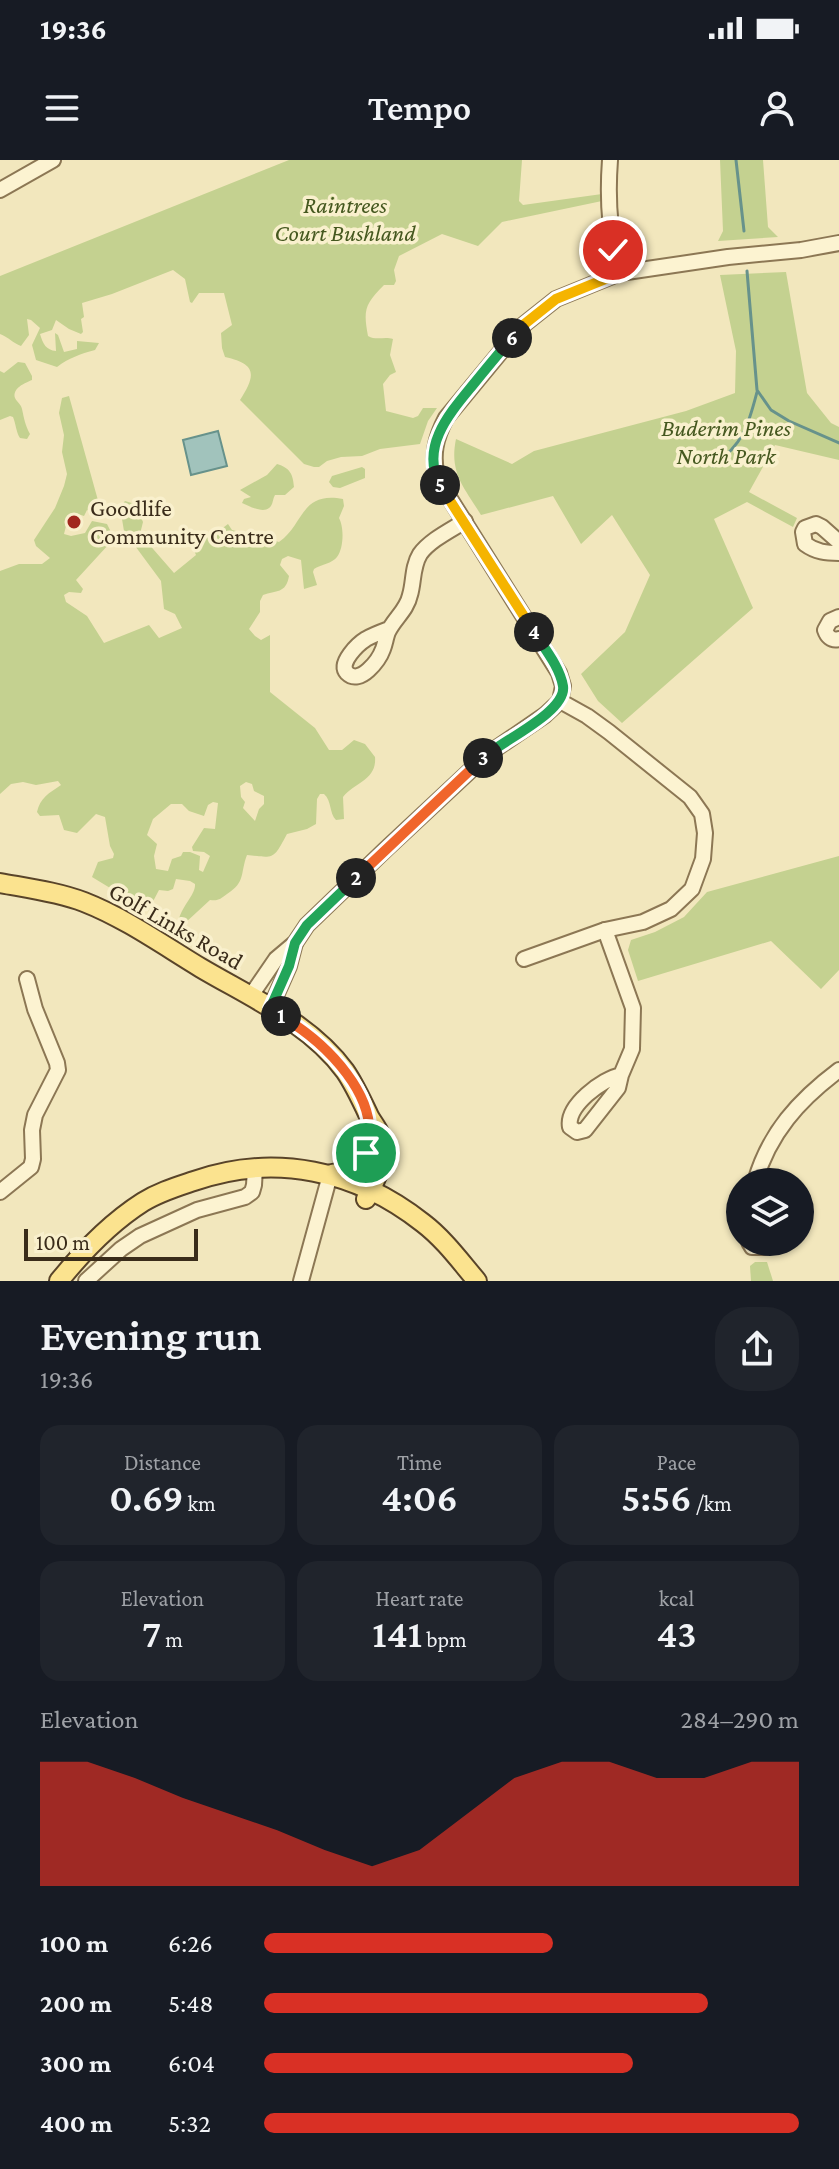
<!DOCTYPE html>
<meta charset="utf-8">
<style>
:root{--surface:#171b24;--page:#20242c;--text:#f1f3f6;--muted:#9ea1a6;--accent:#d93025}
body{margin:0;font-family:"Crimson Pro",serif;background:var(--page);color:var(--text);height:100vh;display:flex;flex-direction:column;font-size:30px;white-space:nowrap}
*{box-sizing:border-box;margin:0}
p{font-size:26px;color:var(--muted)}
.icon{flex:none;width:44px;height:44px;fill:none;stroke:currentColor;stroke-width:2;stroke-linecap:round;stroke-linejoin:round}
.map{position:relative;height:1121px;overflow:hidden}
.panel{display:flex;flex-direction:column;background:var(--surface);flex:1}
.panel>*{flex:none}
.controls{position:absolute;left:726px;top:1008px;display:grid;gap:16px}
.controls a{display:grid;place-items:center;width:88px;height:88px;border-radius:50%;background:var(--surface);box-shadow:0 2px 6px #0004;font-size:40px}
.scale{position:absolute;left:24px;bottom:20px;width:174px;box-sizing:border-box;padding-left:8px;border:4px solid #3a2c1a;border-top:0;font-size:22px;line-height:28px;white-space:nowrap;color:#3a2c1a;-webkit-text-stroke:6px #f9f0cd;paint-order:stroke}
.pin{position:absolute;display:grid;place-items:center;width:68px;height:68px;color:#fff;margin:-34px;border:4px solid #fff;border-radius:50%;box-shadow:0 2px 8px #0007}
.km{position:absolute;width:40px;height:40px;margin:-20px;border-radius:50%;background:#222;color:#fff;font-size:22px;line-height:40px;text-align:center}
.round{display:grid;place-items:center;flex:none;width:84px;height:84px;border-radius:32px;background:var(--page)}
.head{display:flex;align-items:center;justify-content:space-between;height:136px;padding:0 40px}
h1{font-size:44px;font-weight:600;line-height:60px}
.metrics{display:grid;grid-template-columns:repeat(3,1fr);gap:12px;height:136px;padding:8px 40px}
.metrics div{display:grid;align-content:center;border-radius:20px;background:var(--page);text-align:center}
.metrics b{font-size:40px;font-weight:600}
.metrics small{font-size:22px;font-weight:400}
.metrics p{font-size:22px}
.chart{height:224px;padding:16px 40px}
.chart p{display:flex;justify-content:space-between}
.chart svg{width:100%;height:144px;margin-top:8px;fill:var(--accent);opacity:.7}
ul{padding:0 40px;list-style:none;font-size:26px}
li{display:grid;grid-template-columns:128px 96px 1fr;align-items:center;height:60px}
li i{height:20px;border-radius:10px;background:var(--accent)}
.status{display:flex;justify-content:space-between;align-items:center;height:56px;padding:0 40px;background:var(--surface);direction:ltr}
.status svg{height:22px;fill:currentColor}
header{display:flex;justify-content:space-between;align-items:center;height:104px;padding:0 40px;background:var(--surface);font-size:36px;font-weight:600}
.map>svg:first-child{display:block}
.green{fill:#c4d190;fill-rule:evenodd}
.water{fill:#a1c3bc;stroke:#67928b;stroke-width:2}
.lines{fill:none;stroke-linecap:round;stroke-linejoin:round}
.stream{stroke:#67928b;stroke-width:3}
.minor-casing{stroke:#8c7754;stroke-width:18}
.major-casing{stroke:#594429;stroke-width:22}
.minor{stroke:#fcf3d1;stroke-width:14}
.major{stroke:#fbe38f;stroke-width:18}
.split-1-casing{stroke:#fff;stroke-width:16}
.split-2-casing{stroke:#fff;stroke-width:16}
.split-3-casing{stroke:#fff;stroke-width:16}
.split-4-casing{stroke:#fff;stroke-width:16}
.split-5-casing{stroke:#fff;stroke-width:16}
.split-6-casing{stroke:#fff;stroke-width:16}
.split-7-casing{stroke:#fff;stroke-width:16}
.split-1{stroke:#f0652b;stroke-width:10}
.split-2{stroke:#22a559;stroke-width:10}
.split-3{stroke:#f0652b;stroke-width:10}
.split-4{stroke:#22a559;stroke-width:10}
.split-5{stroke:#f5b400;stroke-width:10}
.split-6{stroke:#22a559;stroke-width:10}
.split-7{stroke:#f5b400;stroke-width:10}
.poi-dot{fill:#a1281e;stroke:#f9f0cd;stroke-width:3}
.labels{text-anchor:middle;stroke-width:7;stroke-linejoin:round;paint-order:stroke}
.park-label{font-size:24px;font-style:italic;fill:#45581f;stroke:#f9f0cd}
.poi-label{font-size:24px;fill:#3a2c1a;stroke:#f9f0cd;text-anchor:start}
.street-label{font-size:24px;fill:#3a2c1a;stroke:#f9f0cd}
</style>
<div class="status"><b>19:36</b><svg viewBox="0 0 49 12"><path d="M0 12V9h3v3zM5 12V6h3v6zM10 12V3h3v9zM15 12V0h3v12zM26 1h20v11H26zM47 4h2v5h-2z"/></svg></div>
<header><svg class="icon" aria-label="menu" viewBox="0 0 24 24"><path d="M4 6h16M4 12h16M4 18h16"/></svg>Tempo<svg class="icon" aria-label="person" viewBox="0 0 24 24"><circle cx="12" cy="8" r="4"/><path d="M4 21q1-7 8-7t8 7"/></svg></header>
<div class="map">
<svg width="839" height="1121" viewBox="0 0 839 1121">
<rect width="100%" height="100%" fill="#f2e7bd"/>
<!-- green -->
<g class="green">
<path d="M289 0H522L519 41 523 45 602 34V41L502 62 478 86 442 74 399 96 394 110 396 121 394 125H384C365 144 363 150 368 176 377 181 384 176 393 179L390 195 396 212 390 215 383 224 386 251 413 258 418 256 423 248H437L428 261 420 284 380 289 362 296 341 297 327 301 319 307H314L304 304 240 240C256 215 257 204 225 197L222 188 221 173 232 165 224 133H199L192 143 190 142 185 119 173 110 112 134 82 143 84 157 81 159 83 172 81 174 69 169 56 160 52 170 40 174C43 184 46 190 56 191L55 173 58 175 64 192 77 189V181L99 183 95 190C80 194 69 198 57 207L36 200 32 185 40 168 31 160 27 159 29 175 21 186C13 183 8 177 0 174V116Z"/>
<polygon points="720,0 763,0 768,67 778,77 718,81 723,71"/>
<path d="M786 112 807 233 831 263 839 267V300L775 285 749 332 797 358 793 367 747 342 714 359 753 448 622 563 598 541 581 514 625 472 650 415 612 355 581 384 553 336 481 355C464 327 449 313 456 279L512 304 534 291 686 251 735 233 736 191 720 115Z"/>
<path d="M18 202 25 203 32 216V220C25 223 12 228 15 238 17 242 21 244 22 249 24 258 25 265 30 274L27 279 20 278C16 272 16 264 13 257L10 256 0 260V211L4 213Z"/>
<path d="M69 236 99 344 98 355 87 350 84 356 75 353 69 354 64 374 71 376 85 373 92 361 107 364 112 374 109 384 76 420 83 429 81 433 69 432 64 435 66 442 87 456 104 483 149 465 159 478 182 468 175 454 164 449 161 421 124 371 120 347 125 341 135 344 143 362 140 374 174 413 196 395 191 383 201 374 216 373 228 364 232 370 279 382C304 365 300 331 343 339L344 346 339 358C344 367 344 388 337 397 333 403 320 405 314 409L313 412 317 425 304 429 301 400 288 396 282 399 280 405 289 416C286 434 276 430 263 435L260 441V452L249 469 255 476 261 480 270 475V532L315 568 329 590H342L354 580 365 584 375 597C377 620 355 622 343 637L344 659 336 660C329 653 332 641 324 634H320L317 639 316 664 307 669 287 674C273 700 275 698 247 695 240 713 246 722 227 734 220 739 219 741 210 740L184 764 178 763C181 746 196 735 195 724L190 721 176 719 173 729 168 731 159 730 148 751 92 717 98 702 113 698 114 694 110 686 105 657 96 654 77 673 64 670 59 655 40 656 37 652C40 638 49 633 61 625L58 621 36 625 23 622 11 624 0 634V411L19 404H42L50 398 36 386 34 380 55 348 64 326 67 314 62 292 64 275 59 253 62 238ZM246 622 252 624 254 631 264 636V644L259 649 255 661 243 648 245 642 241 637 240 626ZM213 642 218 643 215 669 204 668 192 687 193 691 204 692 210 696 203 712 199 710 200 696 190 692H183L181 696 172 699 168 711 156 709 154 696 157 684 147 675 153 659 171 644H182L189 651 204 656 208 645Z"/>
<path d="M277 304C290 308 293 314 294 327L285 335H275C273 338 273 343 271 346 265 355 249 346 242 343L244 339 251 337 240 330 267 315Z"/>
<polygon points="362,307 365,309 365,318 340,328 333,327 329,322 332,316"/>
<polygon points="839,696 839,810 821,829 771,781 638,821 628,790 631,780 655,772 684,757 707,732"/>
<polygon points="755,1102 767,1102 773,1121 751,1121 750,1106"/>
</g>
<!-- water -->
<polygon class="water" points="218,271 227,306 191,315 183,280"/>
<g class="lines">
<!-- stream -->
<g class="stream">
<polyline points="736,0 744,71"/>
<polyline points="747,111 757,230 771,250 789,261 839,283"/>
<path d="M713 306C743 284 748 267 757 232"/>
</g>
<defs>
<g id="minor">
<path d="M610 0C607 39 609 75 620 113"/>
<polyline points="0,30 53,0"/>
<path d="M839 382 822 367 816 364 805 368 803 372 805 384C816 392 826 393 839 393"/>
<path d="M839 457 830 461 825 470C827 476 831 481 839 479"/>
<path d="M389 469C381 472 373 475 366 479 358 484 338 503 347 513 360 526 379 500 383 489 385 484 386 477 388 472 394 459 407 450 410 435 414 422 412 407 420 394 430 380 451 370 465 361"/>
<path d="M605 770 633 848 632 889 621 915 618 928 585 970 577 972 570 967C566 946 602 919 621 915"/>
<polyline points="524,799 605,770 643,762 671,749 692,729 703,699 705,673 702,654 690,637 609,572 587,556 560,541"/>
<path d="M250 837 276 799 295 783 307 765 385 690 488 594 545 555 560 541 563 526 559 513 437 318C432 295 435 279 446 258L522 166 556 139 620 113 728 97 801 90 839 83"/>
<polyline points="270,849 289,806 295,783"/>
<path d="M755 1022C769 973 799 940 839 910"/>
<polyline points="0,1032 31,1007 33,999 32,970 35,955 58,910 57,903 35,849 27,819"/>
<polyline points="749,1082 752,1087 765,1087 770,1082"/>
<polyline points="86,1121 121,1089 140,1076 197,1050 245,1037 252,1032 254,1025 255,1008"/>
<polyline points="301,1121 330,1015"/>
</g>
<g id="major">
<path d="M0 723C27 728 58 732 84 742 125 758 163 785 201 808 250 837 310 863 345 911 354 924 361 939 368 954 371 961 377 967 380 975 388 996 376 1020 366 1039"/>
<path d="M332 1014C356 1010 362 1005 370 981"/>
<path d="M59 1121C84 1090 110 1063 143 1042 159 1032 176 1027 194 1021 274 993 356 1010 423 1063 444 1079 460 1101 477 1121"/>
</g>
</defs>
<!-- minor casing -->
<use href="#minor" class="minor-casing"/>
<!-- major casing -->
<use href="#major" class="major-casing"/>
<!-- minor -->
<use href="#minor" class="minor"/>
<!-- major -->
<use href="#major" class="major"/>
</g>
<g class="lines">
<defs>
<path id="split-1" d="M281 856C325 882 384 938 366 993"/>
<polyline id="split-2" points="281,856 270,849 289,806 295,783 307,765 356,718"/>
<polyline id="split-3" points="356,718 483,598"/>
<path id="split-4" d="M483 598C501 581 567 552 563 526 560 507 544 488 534 472"/>
<polyline id="split-5" points="440,325 534,472"/>
<path id="split-6" d="M440 325C420 287 449 254 472 226 485 210 498 194 512 178"/>
<polyline id="split-7" points="512,178 522,166 556,139 620,113 613,90"/>
</defs>
<!-- split-1 casing -->
<use href="#split-1" class="split-1-casing"/>
<!-- split-2 casing -->
<use href="#split-2" class="split-2-casing"/>
<!-- split-3 casing -->
<use href="#split-3" class="split-3-casing"/>
<!-- split-4 casing -->
<use href="#split-4" class="split-4-casing"/>
<!-- split-5 casing -->
<use href="#split-5" class="split-5-casing"/>
<!-- split-6 casing -->
<use href="#split-6" class="split-6-casing"/>
<!-- split-7 casing -->
<use href="#split-7" class="split-7-casing"/>
<!-- split-1 -->
<use href="#split-1" class="split-1"/>
<!-- split-2 -->
<use href="#split-2" class="split-2"/>
<!-- split-3 -->
<use href="#split-3" class="split-3"/>
<!-- split-4 -->
<use href="#split-4" class="split-4"/>
<!-- split-5 -->
<use href="#split-5" class="split-5"/>
<!-- split-6 -->
<use href="#split-6" class="split-6"/>
<!-- split-7 -->
<use href="#split-7" class="split-7"/>
</g>
<!-- markers -->
<circle class="poi-dot" cx="74" cy="362" r="8"/>
<g class="labels">
<!-- park labels -->
<g class="park-label">
<text x="345" y="53">Raintrees<tspan x="345" dy="28">Court Bushland</tspan></text>
<text x="726" y="276">Buderim Pines<tspan x="726" dy="28">North Park</tspan></text>
</g>
<!-- poi labels -->
<g class="poi-label">
<text x="90" y="356">Goodlife<tspan x="90" dy="28">Community Centre</tspan></text>
</g>
<!-- street labels -->
<g class="street-label">
<text transform="translate(176 766) rotate(30)" y="8">Golf Links Road</text>
</g>
</g>
</svg>
<div class="controls">
<a><svg class="icon" aria-label="layers" viewBox="0 0 24 24"><path d="M12 4l9 5-9 5-9-5zM3 14l9 5 9-5"/></svg></a>
</div>
<div class="scale">100 m</div>
<div class="pin" style="left:366px;top:993px;background:#1e9e55"><svg class="icon" aria-label="arrive" viewBox="0 0 24 24"><path d="M6 21V4h12l-3 4 3 4H6"/></svg></div>
<div class="pin" style="left:613px;top:90px;background:#d93025"><svg class="icon" aria-label="check" viewBox="0 0 24 24"><path d="M5 12l5 5 9-10"/></svg></div>
<b class="km" style="left:281px;top:856px">1</b>
<b class="km" style="left:356px;top:718px">2</b>
<b class="km" style="left:483px;top:598px">3</b>
<b class="km" style="left:534px;top:472px">4</b>
<b class="km" style="left:440px;top:325px">5</b>
<b class="km" style="left:512px;top:178px">6</b>
</div>
<section class="panel">
<div class="head"><div><h1>Evening run</h1><p>19:36</p></div><a class="round"><svg class="icon" aria-label="share" viewBox="0 0 24 24"><path d="M12 15V3M7 8l5-5 5 5M5 13v7h14v-7"/></svg></a></div>
<div class="metrics">
<div><p>Distance</p><b>0.69<small> km</small></b></div>
<div><p>Time</p><b>4:06</b></div>
<div><p>Pace</p><b>5:56<small> /km</small></b></div>
</div>
<div class="metrics">
<div><p>Elevation</p><b>7<small> m</small></b></div>
<div><p>Heart rate</p><b>141<small> bpm</small></b></div>
<div><p>kcal</p><b>43</b></div>
</div>
<div class="chart"><p><span>Elevation</span>284–290 m</p>
<svg viewBox="0 0 160 44" preserveAspectRatio="none"><path d="M0 44V6L10 6L20 11L30 17L40 22L50 27L60 33L70 38L80 33L90 22L100 11L110 6L120 6L130 11L140 11L150 6L160 6V44z"/></svg>
</div>
<ul>
<li><b>100 m</b>6:26<i style="width:54%"></i></li>
<li><b>200 m</b>5:48<i style="width:83%"></i></li>
<li><b>300 m</b>6:04<i style="width:69%"></i></li>
<li><b>400 m</b>5:32<i style="width:100%"></i></li>
</ul>
</section>
